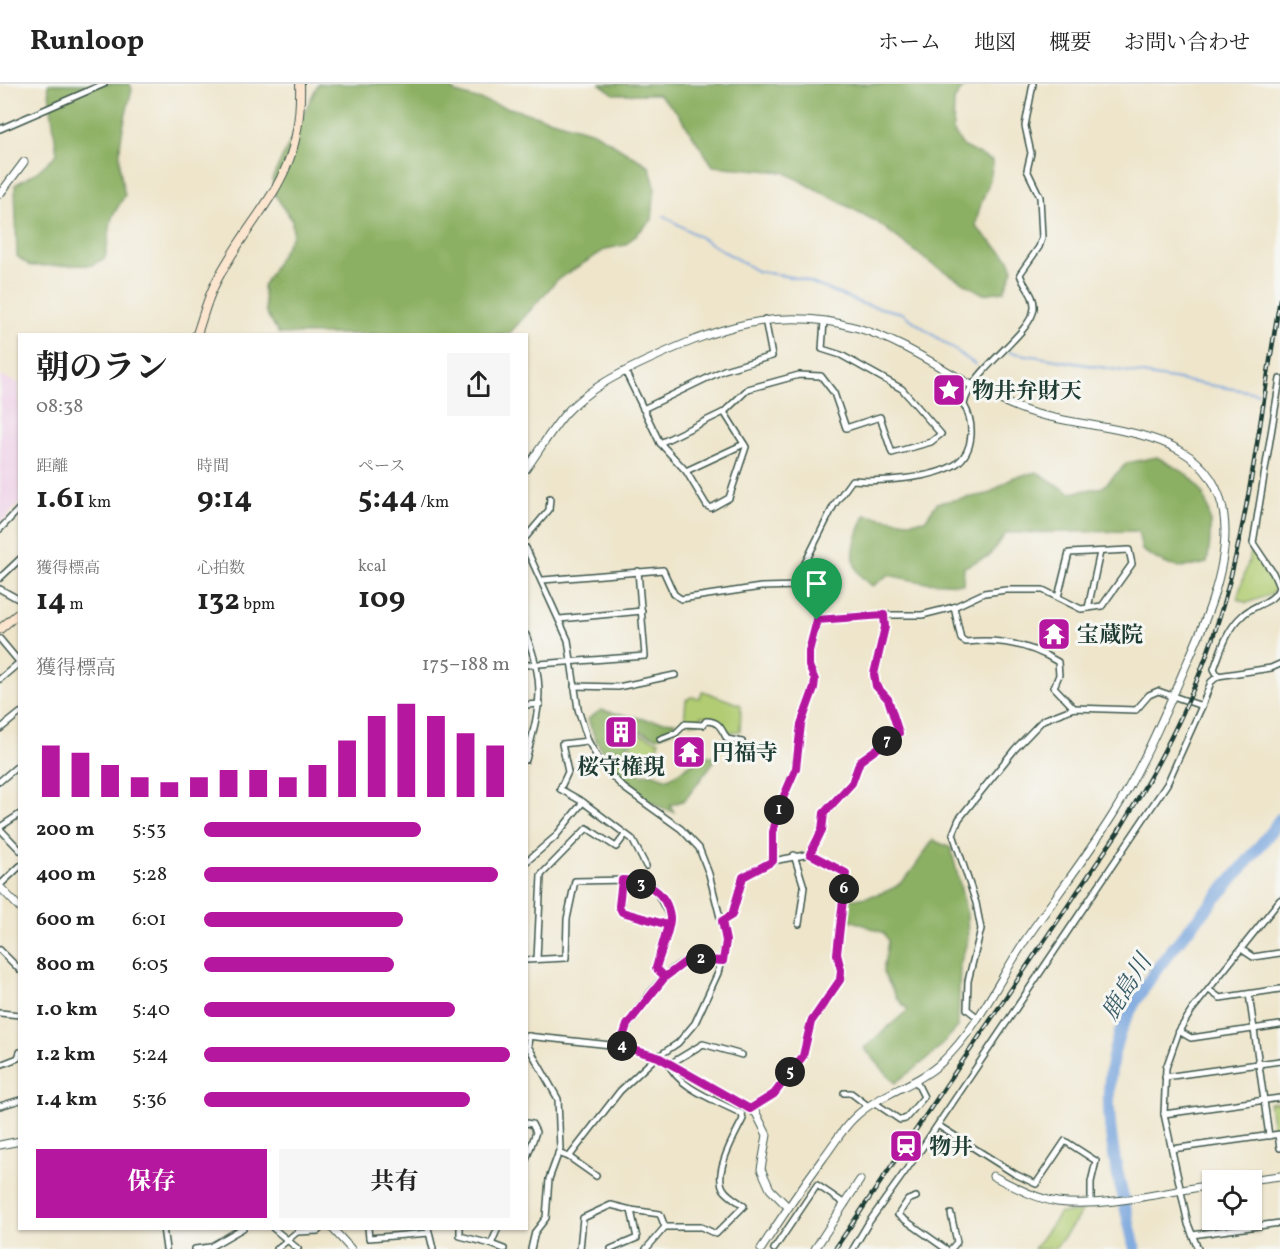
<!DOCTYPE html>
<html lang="ja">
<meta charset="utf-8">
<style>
:root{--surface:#fff;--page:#f6f6f6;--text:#222;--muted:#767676;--line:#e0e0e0;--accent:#b5179e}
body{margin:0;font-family:Vollkorn,"Noto Serif JP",serif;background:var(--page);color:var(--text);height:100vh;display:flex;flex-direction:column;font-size:22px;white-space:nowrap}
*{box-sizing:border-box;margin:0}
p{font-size:20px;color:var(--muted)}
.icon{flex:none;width:33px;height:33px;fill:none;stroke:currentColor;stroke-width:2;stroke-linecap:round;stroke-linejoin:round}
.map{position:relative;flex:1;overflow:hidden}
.panel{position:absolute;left:18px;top:249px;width:510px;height:897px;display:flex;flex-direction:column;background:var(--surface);border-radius:0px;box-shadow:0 2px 4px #0004}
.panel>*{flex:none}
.controls{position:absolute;left:1202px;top:1086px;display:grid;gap:12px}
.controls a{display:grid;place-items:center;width:60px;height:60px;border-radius:0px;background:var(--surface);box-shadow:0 2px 4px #0004;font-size:30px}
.pin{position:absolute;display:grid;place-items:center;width:51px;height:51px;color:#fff;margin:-62px -26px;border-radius:50% 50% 50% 0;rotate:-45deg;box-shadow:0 0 6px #0007}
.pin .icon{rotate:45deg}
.km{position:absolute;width:30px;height:30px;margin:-15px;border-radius:50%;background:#222;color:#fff;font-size:16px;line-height:30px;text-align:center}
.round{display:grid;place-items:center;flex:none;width:63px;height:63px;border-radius:0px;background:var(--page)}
.head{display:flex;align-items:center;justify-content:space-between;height:102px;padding:0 18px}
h1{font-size:33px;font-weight:700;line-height:45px}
.stats{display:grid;grid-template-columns:repeat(3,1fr);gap:9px;height:102px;padding:6px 18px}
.stats div{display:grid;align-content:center}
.stats b{font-size:30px;font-weight:700}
.stats small{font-size:16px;font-weight:400}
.stats p{font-size:16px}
.chart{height:168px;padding:12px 18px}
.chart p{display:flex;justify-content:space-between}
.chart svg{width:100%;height:108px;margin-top:6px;stroke:var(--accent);stroke-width:6}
.button{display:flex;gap:12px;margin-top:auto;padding:12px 18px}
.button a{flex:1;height:69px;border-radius:0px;background:var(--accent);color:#fff;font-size:24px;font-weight:700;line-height:69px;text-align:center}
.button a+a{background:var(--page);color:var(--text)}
ul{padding:0 18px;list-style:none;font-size:20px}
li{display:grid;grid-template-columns:96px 72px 1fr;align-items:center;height:45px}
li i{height:15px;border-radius:8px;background:var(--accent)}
header{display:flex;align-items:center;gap:36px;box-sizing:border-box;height:84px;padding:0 30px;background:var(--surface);border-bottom:2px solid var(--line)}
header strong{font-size:28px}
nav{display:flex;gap:33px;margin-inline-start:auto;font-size:21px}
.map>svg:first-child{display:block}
.built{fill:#eed0e8}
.green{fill:#b1cc72;stroke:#688453;stroke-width:1.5}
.forest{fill:#8cb064;stroke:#56764c;stroke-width:1.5}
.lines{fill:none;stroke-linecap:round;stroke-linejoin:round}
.stream{stroke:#73a2dc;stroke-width:2}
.river{stroke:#73a2dc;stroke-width:12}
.minor-casing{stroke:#3e564b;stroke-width:8}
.tertiary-casing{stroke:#3e564b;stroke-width:9}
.secondary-casing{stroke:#3e564b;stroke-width:10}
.minor{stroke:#fff;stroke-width:5}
.tertiary{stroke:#fff;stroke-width:7}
.secondary{stroke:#fbe5cf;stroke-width:8}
.rail-casing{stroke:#1f3d34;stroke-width:4.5}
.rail{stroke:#f6f6f2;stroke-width:2;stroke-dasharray:7;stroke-linecap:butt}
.route-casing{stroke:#fff;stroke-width:12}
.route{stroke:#b5179e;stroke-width:8}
.labels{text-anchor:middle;stroke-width:6;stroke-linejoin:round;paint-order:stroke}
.poi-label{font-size:22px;font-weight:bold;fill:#1f3d34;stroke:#f6f6f2;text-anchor:start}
.water-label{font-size:24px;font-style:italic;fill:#385b66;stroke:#f6f6f2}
</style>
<header>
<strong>Runloop</strong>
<nav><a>ホーム</a><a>地図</a><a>概要</a><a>お問い合わせ</a></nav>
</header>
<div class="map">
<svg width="1280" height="1165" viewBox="0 0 1280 1165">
<rect width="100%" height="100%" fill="#f6f6f2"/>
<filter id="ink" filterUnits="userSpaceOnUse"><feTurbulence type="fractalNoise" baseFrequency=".0167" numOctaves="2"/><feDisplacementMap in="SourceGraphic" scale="12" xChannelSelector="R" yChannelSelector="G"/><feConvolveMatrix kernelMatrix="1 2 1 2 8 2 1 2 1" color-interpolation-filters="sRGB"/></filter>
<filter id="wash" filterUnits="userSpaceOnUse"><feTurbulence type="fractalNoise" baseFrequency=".008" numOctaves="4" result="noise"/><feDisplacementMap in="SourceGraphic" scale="24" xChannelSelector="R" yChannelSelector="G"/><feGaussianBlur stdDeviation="1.35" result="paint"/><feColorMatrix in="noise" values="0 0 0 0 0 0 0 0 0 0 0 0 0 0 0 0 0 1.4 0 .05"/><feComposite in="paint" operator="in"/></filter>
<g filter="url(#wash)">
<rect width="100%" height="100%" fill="#eee5cb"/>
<!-- built -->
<polygon class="built" points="0,292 19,299 20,419 0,440"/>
<!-- green -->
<g class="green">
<polygon points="1252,466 1269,487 1276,503 1272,510 1247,519 1237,515"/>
<path d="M703 607 741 621 740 647 726 648C720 634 716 633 701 632L699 639 684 638 686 616 691 613 699 614Z"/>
<polygon points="635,648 659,657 649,683 637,678 629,665"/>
<polygon points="1280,1018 1280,1045 1273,1046 1269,1019"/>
<polygon points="1082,1128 1055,1165 1034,1165 1060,1129"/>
</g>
<!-- forest -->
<g class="forest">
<path d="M48 0H130L132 6C122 45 114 71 125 111L112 133 105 174 92 181 30 182 17 172 15 101 37 88 57 70Z"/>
<polygon points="318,0 446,0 456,9 594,48 649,82 655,102 652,136 625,161 606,165 557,196 509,250 279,250 266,229 263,202 293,150 292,136 275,111 272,95"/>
<path d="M600 0H966L954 16 953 47 963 62 992 77C993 103 977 117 976 143L1009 175 1013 186 1004 207 983 210 930 179 877 138 784 88 713 82 677 28 658 10H614Z"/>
<path d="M1157 373C1168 380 1184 386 1193 396 1214 419 1212 451 1207 479 1176 487 1168 483 1142 466L1138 447 1006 449 989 472 964 483 963 500 922 498 888 491 873 502C843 485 854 458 865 431L907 438 925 436 937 419 988 410 1014 393 1037 388 1070 409 1103 403 1127 379Z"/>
<path d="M601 626 648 636 675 638 674 646 657 653 635 646 625 666 631 681 642 691 651 689 668 695 704 672H718L685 716 670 721 674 728C632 716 600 675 588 635Z"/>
<path d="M933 756 951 764 967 830 968 855 960 881 958 943 931 972 895 999 864 964 908 926 897 914 883 888 888 857 884 849 846 834 849 816C904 808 903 799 933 756Z"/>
</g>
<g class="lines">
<!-- stream -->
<g class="stream">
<polyline points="664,132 757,187 802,195 863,220 902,229 976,281"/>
<polyline points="1008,268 1258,309"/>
</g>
<!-- river -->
<path class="river" d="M1135 1165C1124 1115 1107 1060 1109 1008 1110 983 1115 955 1127 933 1162 863 1235 801 1280 735"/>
</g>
</g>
<g filter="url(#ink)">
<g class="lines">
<defs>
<g id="minor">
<polyline points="0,45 104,0"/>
<polyline points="625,287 660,359 686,387 707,422 711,424 729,414 746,363 724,328 748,305 799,291 821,292 834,309 846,344 880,333 892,369 931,358 941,350 902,305 841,271 822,265 824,237"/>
<polyline points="643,325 724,286 772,272 765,235"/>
<polyline points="660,359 724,328"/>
<polyline points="686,387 744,360"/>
<polyline points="0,445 20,424"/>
<polyline points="526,453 549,426 550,414"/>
<polyline points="526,464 568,556 578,625 588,657 603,683 624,704 681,745 699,764 709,790 726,857 718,889 695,939 678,959 653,976 620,1007 569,1073 558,1069"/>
<polyline points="0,494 20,475"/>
<polyline points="543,496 663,486 674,510 681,515 761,503 799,502 806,504 816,521 817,541 809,567 809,582 815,596 814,604 801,640 796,683 780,721 773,748 773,777"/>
<path d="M801 502 804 481 834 421 852 396C879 398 933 395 956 380 975 367 974 338 964 321 969 287 1032 250 1034 224 1035 210 1023 202 1020 190L1039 163 1042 154 1040 113 1027 86 1031 69 1025 42 1033 0"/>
<polyline points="0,505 20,516"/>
<path d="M954 523 961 555 966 558C1000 554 1029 560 1058 578L1059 591 1054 603 1074 624"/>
<polyline points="1088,524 1100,468"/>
<polyline points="560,535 642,527"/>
<polyline points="817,536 869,531 922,531 954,523 984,509 1006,506 1043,506 1081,525 1102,522 1132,480 1129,466 1069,469 1058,513"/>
<path d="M526 551C547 602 539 625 526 676"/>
<polyline points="0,555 20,579"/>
<polyline points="526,581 645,572 638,487"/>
<path d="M1218 592 1214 585C1221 566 1227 545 1243 531 1254 520 1275 519 1279 503L1273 489 1253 459 1280 295"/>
<polyline points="0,595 20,578"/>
<polyline points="574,602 618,603 675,591"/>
<polyline points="526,621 540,620"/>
<polyline points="0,645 20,629"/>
<path d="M660 655 676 649 685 640 703 641 706 637C719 637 721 644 727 655L742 658"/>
<polyline points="0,697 20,680"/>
<polyline points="583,718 560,705 568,688 562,660 588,657"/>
<polyline points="0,743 20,730"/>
<polyline points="0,745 20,766"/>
<polyline points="810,770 822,746 824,729 852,699 860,677 899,649 888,615 876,602 874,590 885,543 884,531"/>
<polyline points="794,771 804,803 799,840"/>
<polyline points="526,778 555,753 583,718 632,755 646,782"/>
<polyline points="622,796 619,822 622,828 668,841"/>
<polyline points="0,801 20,782"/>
<polyline points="722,837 732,831 743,793 773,777 810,770 846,789 837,870 841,886 840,896 811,938 803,972 774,1010 750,1025"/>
<polyline points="1241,865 1253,873 1280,869"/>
<polyline points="0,866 20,886"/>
<polyline points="537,875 541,791 587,744 616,763 625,751"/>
<polyline points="526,876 566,874 567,835 575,797 629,796 654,803 669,832 656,884 665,893"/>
<polyline points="1209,906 1220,914 1280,905"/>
<polyline points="1249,910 1269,1052"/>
<polyline points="0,929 20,931"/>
<polyline points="977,933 967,925 968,897 981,845 976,819 953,750 959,735 1015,665 1043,636 1074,624 1136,626 1149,611 1158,607 1202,622 1211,598 1218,592 1271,584 1280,580"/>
<polyline points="1179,947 1191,954 1280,941"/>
<polyline points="527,952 620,962 658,973"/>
<polyline points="529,952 528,962 558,1015 560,1065 549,1095 546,1134 535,1148 531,1165"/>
<path d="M620 962C626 937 664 883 690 875 699 872 713 876 723 877"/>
<polyline points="670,980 703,960 742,971"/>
<polyline points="0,981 18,974 20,968"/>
<polyline points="1165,993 1280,977"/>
<polyline points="844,1009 851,1009 868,1022"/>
<polyline points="875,1019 900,1036 905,1035 924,1013 916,997"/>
<polyline points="0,1022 20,1016"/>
<polyline points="1164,1030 1280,1014"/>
<polyline points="526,1039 532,1040 536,1048 526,1076"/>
<polyline points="939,1042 1015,1090 1036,1100 1065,1057 1096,1077 1091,1098 1091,1118"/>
<polyline points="1278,1051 1280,1064"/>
<polyline points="1172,1065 1280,1050"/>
<polyline points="918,1070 1167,700 1202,622"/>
<polyline points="569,1073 596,1092"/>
<polyline points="916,1113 908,1116 898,1131 946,1165"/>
<polyline points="631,1126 660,1130 665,1143"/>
<polyline points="951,1130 957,1158 951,1165"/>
<polyline points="163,1144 166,1165"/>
<polyline points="273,1144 298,1165"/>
<polyline points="368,1144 369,1154 429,1149"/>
<polyline points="428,1144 433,1165"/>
<polyline points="460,1144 460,1152 491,1160"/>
<polyline points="498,1144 491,1160 504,1165"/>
<polyline points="1192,1151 1280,1139"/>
<polyline points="195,1165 210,1163 243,1144"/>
<polyline points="277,1165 297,1148 318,1147 321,1144"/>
<polyline points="580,1165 583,1134 611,1121 631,1126 637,1154 611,1165"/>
<path d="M646 1165 665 1143H701L716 1150 744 1122C738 1117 730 1113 725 1107 711 1091 735 1051 743 1035L742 1030C718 1017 678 1005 668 978"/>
<polyline points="774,1165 817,1101 845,1120"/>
<polyline points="853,1165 869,1138 914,1075"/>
<polyline points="1198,1165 1188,1140 1164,1030 1166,984 1179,947 1192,926 1280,816"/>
</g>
<g id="tertiary">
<polyline points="0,110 24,78"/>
<path d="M526 385C539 367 551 346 566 329 587 306 616 291 644 278 716 244 777 221 858 244 918 262 967 306 1027 327 1100 351 1224 337 1225 447 1225 491 1205 539 1187 579 1165 630 1142 684 1112 732 1085 775 1053 816 1024 858 998 898 977 945 942 978 916 1002 880 1009 855 1033 843 1044 834 1060 824 1073 802 1103 781 1134 761 1165"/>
<polyline points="0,803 20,824"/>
<polyline points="658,973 756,1029 767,1051 761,1085 770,1105 788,1123"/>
<polyline points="0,1061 20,1057"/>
<path d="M993 1092C1013 1102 1034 1114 1057 1118 1104 1124 1165 1108 1212 1101"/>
<polyline points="1249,1096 1280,1092"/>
<polyline points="332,1144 351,1165"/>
<polyline points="815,1165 860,1096"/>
</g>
<g id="secondary">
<path d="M197 250C203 233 207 215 216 198 256 121 303 97 300 0"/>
<polyline points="0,545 20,528"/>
</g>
</defs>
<!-- minor casing -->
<use href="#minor" class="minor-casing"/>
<!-- tertiary casing -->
<use href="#tertiary" class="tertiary-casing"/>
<!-- secondary casing -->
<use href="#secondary" class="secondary-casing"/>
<!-- minor -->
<use href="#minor" class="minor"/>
<!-- tertiary -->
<use href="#tertiary" class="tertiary"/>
<!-- secondary -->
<use href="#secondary" class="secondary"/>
<defs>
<path id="rail" d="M835 1165 1118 748C1155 688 1188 626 1211 559 1249 449 1260 330 1280 215"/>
</defs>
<!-- rail casing -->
<use href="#rail" class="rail-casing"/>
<!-- rail -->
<use href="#rail" class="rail"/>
</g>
</g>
<g class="lines" filter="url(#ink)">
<defs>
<path id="route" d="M817 536 809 567V582L815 596 814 604 801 640 796 684 780 721 773 748V777L743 793 732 831 722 837 726 857 723 877 689 875 665 893 656 884 668 841 622 828 619 822 622 796C646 796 667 808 670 833 671 845 659 872 656 884L665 893 627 941 620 962 658 973 750 1025 774 1010 803 972 811 938 840 896 841 886 837 870 846 789 810 770 822 746 824 729 852 699 860 677 899 649 888 615 876 602 874 590 885 543 884 531 817 536"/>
</defs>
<!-- route casing -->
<use href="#route" class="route-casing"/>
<!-- route -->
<use href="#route" class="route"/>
</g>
<!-- icons -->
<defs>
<symbol id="sight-square" viewBox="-11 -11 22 22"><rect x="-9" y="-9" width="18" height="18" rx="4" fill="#b5179e" stroke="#f6f6f2"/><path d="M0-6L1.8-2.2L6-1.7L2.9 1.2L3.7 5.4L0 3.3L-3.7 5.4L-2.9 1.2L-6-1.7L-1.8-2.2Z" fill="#fff"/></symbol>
<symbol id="temple-square" viewBox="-11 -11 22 22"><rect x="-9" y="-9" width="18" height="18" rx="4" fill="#b5179e" stroke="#f6f6f2"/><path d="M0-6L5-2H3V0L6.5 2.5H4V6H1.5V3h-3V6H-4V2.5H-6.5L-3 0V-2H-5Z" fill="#fff"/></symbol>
<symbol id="building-square" viewBox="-11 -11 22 22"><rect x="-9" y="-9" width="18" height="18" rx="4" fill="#b5179e" stroke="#f6f6f2"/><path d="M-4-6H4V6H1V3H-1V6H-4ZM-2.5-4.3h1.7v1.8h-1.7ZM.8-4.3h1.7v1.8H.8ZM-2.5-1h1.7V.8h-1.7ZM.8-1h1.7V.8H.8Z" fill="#fff"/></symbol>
<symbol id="station-square" viewBox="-11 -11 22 22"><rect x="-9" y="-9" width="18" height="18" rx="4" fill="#b5179e" stroke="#f6f6f2"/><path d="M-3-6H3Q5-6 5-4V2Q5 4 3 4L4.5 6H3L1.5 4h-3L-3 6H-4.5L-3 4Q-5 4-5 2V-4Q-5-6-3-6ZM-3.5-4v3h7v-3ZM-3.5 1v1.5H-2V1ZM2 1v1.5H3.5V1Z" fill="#fff"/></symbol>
</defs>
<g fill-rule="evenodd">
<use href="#sight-square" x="930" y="287" width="38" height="38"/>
<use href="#temple-square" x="1035" y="531" width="38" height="38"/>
<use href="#building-square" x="602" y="629" width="38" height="38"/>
<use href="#temple-square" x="670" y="649" width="38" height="38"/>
<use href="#station-square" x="887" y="1043" width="38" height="38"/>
</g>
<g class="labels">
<!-- poi labels -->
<g class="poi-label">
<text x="972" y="314">物井弁財天</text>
<text x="1077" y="558">宝蔵院</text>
<text x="712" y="676">円福寺</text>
<text x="621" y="690" text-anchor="middle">桜守権現</text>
<text x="929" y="1070">物井</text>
</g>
<!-- water labels -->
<g class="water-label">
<text transform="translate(1126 903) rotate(-58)" y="8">鹿島川</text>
</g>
</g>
</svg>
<div class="controls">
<a><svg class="icon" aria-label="locate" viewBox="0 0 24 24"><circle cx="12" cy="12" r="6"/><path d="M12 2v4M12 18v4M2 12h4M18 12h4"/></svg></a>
</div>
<div class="pin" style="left:817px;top:536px;background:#1e9e55"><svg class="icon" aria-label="arrive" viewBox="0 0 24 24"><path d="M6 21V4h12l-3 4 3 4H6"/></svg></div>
<b class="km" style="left:779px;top:726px">1</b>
<b class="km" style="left:701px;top:875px">2</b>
<b class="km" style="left:641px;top:800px">3</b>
<b class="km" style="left:622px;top:962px">4</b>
<b class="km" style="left:790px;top:988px">5</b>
<b class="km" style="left:844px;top:805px">6</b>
<b class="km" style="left:887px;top:657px">7</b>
<section class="panel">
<div class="head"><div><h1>朝のラン</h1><p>08:38</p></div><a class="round"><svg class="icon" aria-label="share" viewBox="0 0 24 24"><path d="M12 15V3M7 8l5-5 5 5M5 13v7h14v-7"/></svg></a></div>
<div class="stats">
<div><p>距離</p><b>1.61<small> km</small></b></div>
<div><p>時間</p><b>9:14</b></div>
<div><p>ペース</p><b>5:44<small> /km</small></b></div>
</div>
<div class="stats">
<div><p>獲得標高</p><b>14<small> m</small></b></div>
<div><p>心拍数</p><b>132<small> bpm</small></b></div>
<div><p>kcal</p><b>109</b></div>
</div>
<div class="chart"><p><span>獲得標高</span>175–188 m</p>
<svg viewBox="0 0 160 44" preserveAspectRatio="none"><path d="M5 44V23M15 44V26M25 44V31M35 44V36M45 44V38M55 44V36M65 44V33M75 44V33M85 44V36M95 44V31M105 44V21M115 44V11M125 44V6M135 44V11M145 44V18M155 44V23"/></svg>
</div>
<ul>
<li><b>200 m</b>5:53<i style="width:71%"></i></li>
<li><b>400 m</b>5:28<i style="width:96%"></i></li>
<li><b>600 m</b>6:01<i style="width:65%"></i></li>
<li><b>800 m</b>6:05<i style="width:62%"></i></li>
<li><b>1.0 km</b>5:40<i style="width:82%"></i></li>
<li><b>1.2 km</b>5:24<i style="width:100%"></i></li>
<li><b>1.4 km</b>5:36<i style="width:87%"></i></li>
</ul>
<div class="button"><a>保存</a><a>共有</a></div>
</section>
</div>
